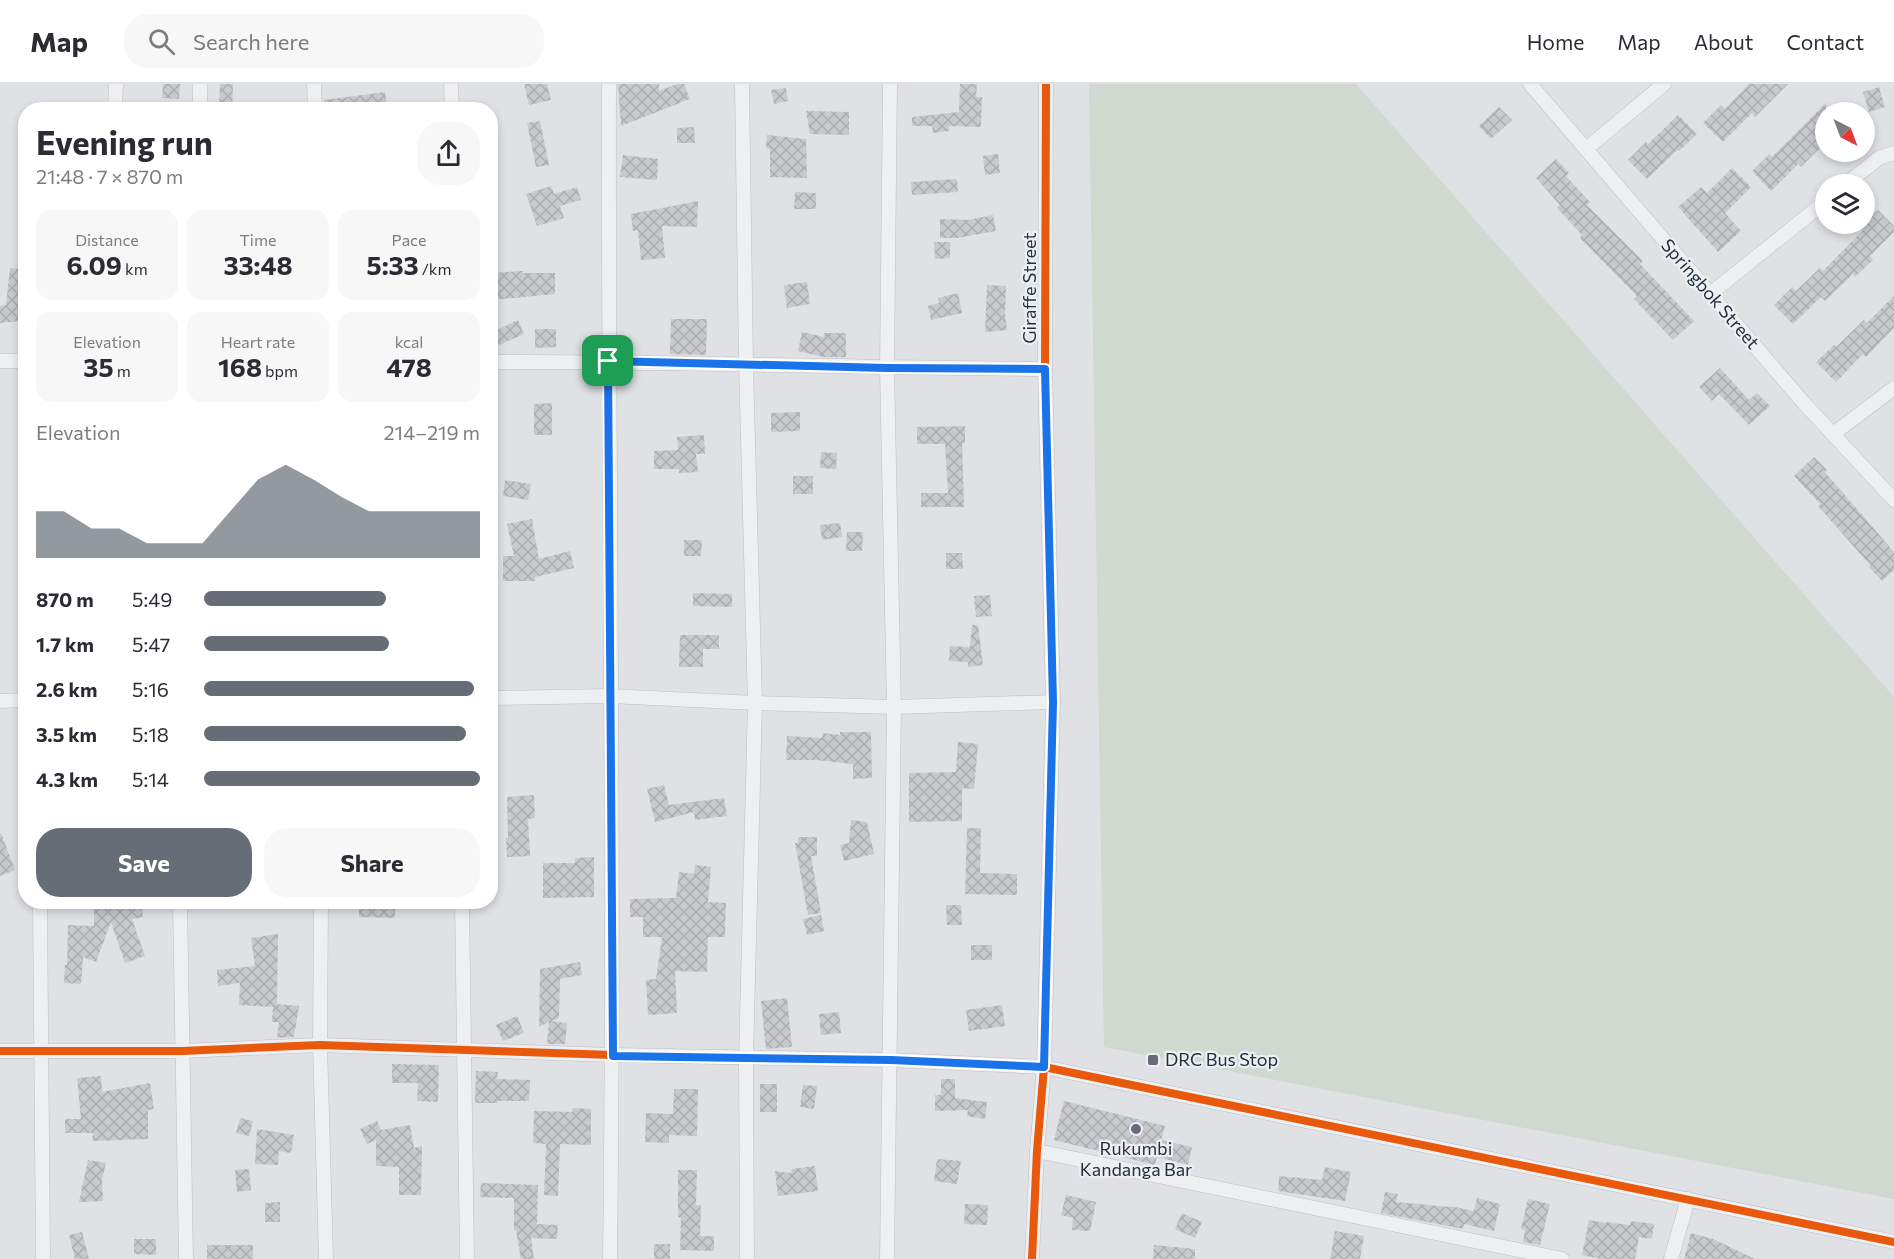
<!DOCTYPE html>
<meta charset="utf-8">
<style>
:root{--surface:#fff;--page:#f7f7f7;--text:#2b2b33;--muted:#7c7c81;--line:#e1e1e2;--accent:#676d77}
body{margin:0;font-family:Commissioner,sans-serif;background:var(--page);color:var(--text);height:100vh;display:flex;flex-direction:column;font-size:22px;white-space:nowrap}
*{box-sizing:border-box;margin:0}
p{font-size:20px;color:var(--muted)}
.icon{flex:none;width:33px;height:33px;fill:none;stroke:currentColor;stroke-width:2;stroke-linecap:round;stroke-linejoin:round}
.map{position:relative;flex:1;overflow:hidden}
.side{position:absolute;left:18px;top:18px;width:480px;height:807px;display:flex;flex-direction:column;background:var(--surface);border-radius:24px;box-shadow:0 3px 9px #0003}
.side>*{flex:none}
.needle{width:39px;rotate:138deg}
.fabs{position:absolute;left:1815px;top:18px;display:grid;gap:12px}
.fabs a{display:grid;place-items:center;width:60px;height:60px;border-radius:50%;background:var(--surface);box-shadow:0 3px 9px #0003;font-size:30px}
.pin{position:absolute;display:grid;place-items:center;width:51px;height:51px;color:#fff;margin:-26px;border-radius:12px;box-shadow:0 3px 9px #0006}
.round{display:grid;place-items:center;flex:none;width:63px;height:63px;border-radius:24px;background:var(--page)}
.overview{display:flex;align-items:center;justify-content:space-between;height:102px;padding:0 18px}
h1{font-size:33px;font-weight:700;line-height:45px}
.metrics{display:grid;grid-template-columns:repeat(3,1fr);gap:9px;height:102px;padding:6px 18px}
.metrics div{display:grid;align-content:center;border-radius:15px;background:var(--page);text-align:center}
.metrics b{font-size:26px;font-weight:700}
.metrics small{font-size:16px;font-weight:400}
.metrics p{font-size:16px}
.chart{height:168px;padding:12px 18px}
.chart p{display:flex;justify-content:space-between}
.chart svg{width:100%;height:108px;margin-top:6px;fill:var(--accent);opacity:.7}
.primary-button{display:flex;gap:12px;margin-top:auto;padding:12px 18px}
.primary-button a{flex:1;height:69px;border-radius:24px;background:var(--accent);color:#fff;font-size:24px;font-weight:700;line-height:69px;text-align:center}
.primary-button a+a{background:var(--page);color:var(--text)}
ul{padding:0 18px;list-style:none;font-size:20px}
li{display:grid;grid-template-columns:96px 72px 1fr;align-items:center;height:45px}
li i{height:15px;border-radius:8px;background:var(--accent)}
header{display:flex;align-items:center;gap:36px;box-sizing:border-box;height:84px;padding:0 30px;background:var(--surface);border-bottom:2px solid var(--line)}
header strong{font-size:28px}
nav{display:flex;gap:33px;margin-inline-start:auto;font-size:21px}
.search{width:420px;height:54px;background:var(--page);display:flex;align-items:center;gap:15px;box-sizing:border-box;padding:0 21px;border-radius:24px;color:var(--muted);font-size:22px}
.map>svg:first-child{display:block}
.grass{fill:#d0d8cf}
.building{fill:url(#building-cross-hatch)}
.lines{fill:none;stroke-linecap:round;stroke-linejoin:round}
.street-casing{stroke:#bdbfc2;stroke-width:15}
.street{stroke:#eeeff1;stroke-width:14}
.cycleway-casing{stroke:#ecf0f4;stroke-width:11}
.cycleway{stroke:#e8590c;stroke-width:8}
.route-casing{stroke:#fff;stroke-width:12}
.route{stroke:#1a73e8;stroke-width:8}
.poi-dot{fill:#676d77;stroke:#ecf0f4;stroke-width:2}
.labels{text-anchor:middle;stroke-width:4.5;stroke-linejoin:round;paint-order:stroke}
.street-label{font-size:18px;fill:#272f3c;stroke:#ecf0f4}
.poi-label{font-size:18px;fill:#272f3c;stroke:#ecf0f4;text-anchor:start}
</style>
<header>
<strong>Map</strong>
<div class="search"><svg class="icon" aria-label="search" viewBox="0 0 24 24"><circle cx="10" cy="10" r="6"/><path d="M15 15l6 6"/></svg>Search here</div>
<nav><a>Home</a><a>Map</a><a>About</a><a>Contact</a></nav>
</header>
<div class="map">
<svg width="1894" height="1175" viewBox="0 0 1894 1175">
<defs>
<pattern id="building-cross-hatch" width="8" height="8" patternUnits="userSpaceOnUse" patternTransform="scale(1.5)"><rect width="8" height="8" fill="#c8c9cc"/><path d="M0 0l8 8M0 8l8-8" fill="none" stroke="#acadb0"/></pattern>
</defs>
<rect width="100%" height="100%" fill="#dfe1e4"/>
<!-- grass -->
<polygon class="grass" points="1089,0 1356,0 1894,613 1894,1115 1104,963"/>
<!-- building -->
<g class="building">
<polygon points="163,0 180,0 179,15 162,14"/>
<polygon points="220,0 233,0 232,26 219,26"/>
<polygon points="524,0 547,0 551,16 529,21"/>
<polygon points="618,0 659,0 659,7 677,0 684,0 690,15 621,42"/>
<polygon points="960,0 977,0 976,13 982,13 981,43 949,42 949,47 933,49 932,42 912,42 912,33 959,28"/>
<polygon points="1749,0 1788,0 1755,33 1752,29 1723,58 1703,39 1721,21 1725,25"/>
<polygon points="1879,3 1885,23 1869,28 1863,8"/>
<polygon points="786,4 788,17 774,20 771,6"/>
<polygon points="385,8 387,22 360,26 324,26 324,16"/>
<polygon points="1826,19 1826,58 1801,83 1798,80 1771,107 1752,87 1769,70 1772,73"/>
<polygon points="1499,23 1512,36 1491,55 1479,42"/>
<polygon points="806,27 849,28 849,51 810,50"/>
<polygon points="1678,31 1697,50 1679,67 1677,66 1647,95 1628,76 1646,58 1648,60"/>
<polygon points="540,37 549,81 536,83 527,39"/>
<polygon points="694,43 695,59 677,59 677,44"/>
<polygon points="767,51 806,55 807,94 770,93 770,65 766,64"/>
<polygon points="998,70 1000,89 985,91 983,72"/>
<polygon points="623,71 658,75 657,96 620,93"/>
<polygon points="1556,75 1569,89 1566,92 1590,118 1587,121 1643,177 1640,180 1694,237 1673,256 1634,215 1637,212 1580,154 1582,151 1557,124 1560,121 1536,94"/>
<polygon points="1732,84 1751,103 1725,129 1741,147 1718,168 1678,123 1701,103 1707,109"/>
<polygon points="957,95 958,108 912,111 911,98"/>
<polygon points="551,102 554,110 577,103 581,116 560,122 564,134 537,142 526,110"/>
<polygon points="795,108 816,109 816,125 794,125"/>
<polygon points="698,117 697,143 662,142 665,174 641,176 638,146 633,147 631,130"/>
<polygon points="1878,126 1894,142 1894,148 1870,172 1873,176 1855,193 1853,190 1825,217 1821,213 1793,240 1774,221 1792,203 1796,207 1820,184 1823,187 1863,146 1860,143"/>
<polygon points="993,131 996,147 957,154 940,154 940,135 968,136"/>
<polygon points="934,158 950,158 950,174 935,175"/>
<polygon points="10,184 18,185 19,198 26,199 26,218 20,218 20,237 0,239 0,222 6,221"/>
<polygon points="523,187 523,189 555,189 555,210 492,216 490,189"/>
<polygon points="807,198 810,220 787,224 784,201"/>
<polygon points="987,201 1006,202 1005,229 1007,246 985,248"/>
<polygon points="958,209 962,229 931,236 928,222 939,219 938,214"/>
<polygon points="1894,212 1894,244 1866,273 1863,270 1836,298 1816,278 1834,261 1836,263 1864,236 1867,239"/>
<polygon points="671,235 707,235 706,271 670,270"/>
<polygon points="518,236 524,250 499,261 493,248"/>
<polygon points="535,245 556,245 556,263 535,264"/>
<polygon points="802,248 824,253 824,249 846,249 846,273 824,273 798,267"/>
<polygon points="1720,284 1749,316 1757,309 1770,322 1749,341 1719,310 1712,317 1699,303"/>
<polygon points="552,319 552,351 534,351 534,320"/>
<polygon points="800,328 800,347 771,348 771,329"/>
<polygon points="965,342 965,359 962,359 964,423 921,423 921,409 948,409 945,360 917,360 917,343"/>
<polygon points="704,351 705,370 696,370 698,388 679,389 679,385 654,385 654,367 678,366 677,353"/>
<polygon points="821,368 837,369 836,385 820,384"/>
<polygon points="1814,373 1827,386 1825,388 1894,468 1894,486 1882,497 1869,483 1871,482 1818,422 1820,420 1794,392"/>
<rect x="793" y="392" width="20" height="18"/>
<polygon points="505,396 531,400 528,416 503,412"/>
<polygon points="532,435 539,475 570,467 574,484 535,493 535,497 503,497 503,472 514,472 507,440"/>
<polygon points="840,439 842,453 822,456 820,441"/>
<polygon points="847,448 863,448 862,467 846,467"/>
<polygon points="684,456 702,456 701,472 684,472"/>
<polygon points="946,469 962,469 963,485 946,485"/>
<polygon points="693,509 732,510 732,523 693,522"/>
<polygon points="990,511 992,532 976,533 974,512"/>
<polygon points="972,541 978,541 983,581 968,583 968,578 949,577 950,562 970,563"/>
<polygon points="680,551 719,551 719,565 703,565 703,583 679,583"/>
<polygon points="840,648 871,648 872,694 853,695 853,680 816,676 786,676 787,652 822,654 823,649 840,651"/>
<polygon points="958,658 978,660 974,705 962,704 962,737 909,738 909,689 956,688"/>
<polygon points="664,701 669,721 724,714 727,732 695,736 694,728 655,738 647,705"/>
<polygon points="534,711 535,734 528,735 530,772 507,773 506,754 508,754 507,713"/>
<polygon points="851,736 867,738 874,770 844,777 840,761 849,759"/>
<polygon points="967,744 981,744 980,789 1017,790 1017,811 965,810"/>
<polygon points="1,749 15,786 0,792 0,750"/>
<polygon points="798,753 817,753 817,772 811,772 821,829 808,831 795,759 798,759"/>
<polygon points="594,773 594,813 543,814 543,779 575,779 575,774"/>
<polygon points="695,781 711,783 708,818 726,819 725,853 708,853 707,888 675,887 677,929 648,931 646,896 656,895 662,853 643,853 643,833 630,833 630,815 676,814 679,788 694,790"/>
<polygon points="120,818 141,818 143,833 132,835 145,872 125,879 111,838 96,878 83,873 81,900 64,899 65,881 67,881 68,841 94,842 94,819 121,820"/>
<polygon points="359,818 395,818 395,834 359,833"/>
<polygon points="946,821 961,821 962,841 947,841"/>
<polygon points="821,831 824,847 807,851 803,835"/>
<polygon points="278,850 277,920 299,922 294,953 277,954 279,938 272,938 273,923 239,921 240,899 218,902 217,886 255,882 251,854"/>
<rect x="971" y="861" width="21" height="15"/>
<polygon points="580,878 582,891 560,895 559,934 551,937 567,939 565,960 547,960 549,938 539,943 540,885"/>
<polygon points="787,914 792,963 766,965 761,917"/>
<polygon points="1002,921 1005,942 969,947 966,926"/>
<polygon points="839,928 841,949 821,951 819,930"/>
<polygon points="517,932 524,949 503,957 496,941"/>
<polygon points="392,980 439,981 438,1018 417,1017 418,999 392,999"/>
<polygon points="476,987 498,988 497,995 530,996 529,1017 497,1017 497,1019 475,1019"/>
<polygon points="101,992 102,1008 150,999 154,1025 148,1026 148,1055 92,1057 93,1049 65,1049 65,1035 81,1035 77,994"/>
<polygon points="941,995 955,995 955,1014 987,1018 985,1035 967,1032 968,1026 935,1027 935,1011 941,1011"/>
<rect x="760" y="1000" width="17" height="28"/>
<polygon points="803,1001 817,1002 814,1025 800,1023"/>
<polygon points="674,1005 698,1005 697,1052 669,1051 669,1059 645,1058 646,1029 673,1030"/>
<polygon points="1064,1017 1165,1042 1161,1056 1192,1063 1188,1081 1157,1073 1155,1081 1054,1056"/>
<polygon points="573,1024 591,1025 591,1061 560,1060 558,1112 544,1111 546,1060 533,1059 534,1027 572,1028"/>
<polygon points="240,1034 253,1037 249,1052 236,1049"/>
<polygon points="377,1037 381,1046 410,1041 414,1064 422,1062 421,1111 399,1111 399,1083 376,1082 376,1056 367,1060 360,1045"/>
<polygon points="257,1045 294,1051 291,1069 279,1067 278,1081 255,1080"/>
<polygon points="937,1075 961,1077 957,1100 934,1097"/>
<polygon points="88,1076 106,1079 102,1096 103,1117 79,1118"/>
<polygon points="815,1082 818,1107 778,1112 775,1087 791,1089 792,1085"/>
<polygon points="1325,1083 1351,1088 1345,1117 1278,1107 1279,1092 1322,1096"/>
<polygon points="249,1085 251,1106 237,1108 235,1086"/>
<polygon points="678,1086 697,1086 696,1121 701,1121 700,1152 714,1152 714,1167 680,1166 681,1134 678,1133"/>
<polygon points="481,1099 538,1101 537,1140 558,1141 557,1155 531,1154 534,1175 521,1175 516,1146 514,1146 514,1114 480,1113"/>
<polygon points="1385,1108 1398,1110 1396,1118 1450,1123 1450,1122 1474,1127 1477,1114 1500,1120 1494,1147 1464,1140 1463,1145 1381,1129"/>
<polygon points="1066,1111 1096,1118 1090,1147 1072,1146 1073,1134 1061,1131"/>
<polygon points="1528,1115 1550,1120 1540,1161 1523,1158 1525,1146 1521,1145"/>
<polygon points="280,1118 280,1138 265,1138 265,1119"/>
<polygon points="965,1120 988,1121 987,1141 964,1140"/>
<polygon points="1182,1129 1202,1138 1195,1154 1175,1145"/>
<polygon points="1589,1136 1606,1139 1606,1138 1630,1141 1631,1137 1654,1140 1652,1155 1639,1153 1635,1175 1601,1175 1582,1171"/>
<polygon points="1335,1147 1364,1152 1360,1175 1330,1175"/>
<polygon points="82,1148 89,1175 75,1175 69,1151"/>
<polygon points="1691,1149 1713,1155 1755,1175 1684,1175"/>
<polygon points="134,1155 156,1155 156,1171 134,1170"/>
<rect x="654" y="1160" width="16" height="15"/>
<rect x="207" y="1161" width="46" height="14"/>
<polygon points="1154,1161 1195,1165 1195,1175 1153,1175"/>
</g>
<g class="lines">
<defs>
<g id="street">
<polyline points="200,0 200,26"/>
<polyline points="314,0 315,26"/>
<polyline points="451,0 452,26"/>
<path d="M609 0C608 392 615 783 610 1175"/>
<polyline points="742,0 746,280 755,619 746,974 747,1175"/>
<polyline points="1530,0 1803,318 1894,416"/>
<polyline points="115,26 116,0"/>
<polyline points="1586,65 1664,0"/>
<polyline points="1846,100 1879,74 1894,69"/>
<polyline points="1710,210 1826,117"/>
<polyline points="0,277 26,277"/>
<path d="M490 278C675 277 860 284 1045 285"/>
<polyline points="1833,350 1894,304"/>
<polyline points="490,614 610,612 755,619 894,623 1053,618"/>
<polyline points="0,617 26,616"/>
<polyline points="40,818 43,1175"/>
<polyline points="180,818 186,1175"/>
<polyline points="321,818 320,961 326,1175"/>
<polyline points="462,818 467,1175"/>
<polyline points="0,967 182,967 320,961 613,971 891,976 1044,983 1894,1158"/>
<polyline points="1037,1067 1562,1175"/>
<polyline points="887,1175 894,623 887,284 890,0"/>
<polyline points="1032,1175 1037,1067 1044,983 1053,618 1045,285 1046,0"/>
<polyline points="1671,1175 1688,1115"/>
</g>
</defs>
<!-- street casing -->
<use href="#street" class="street-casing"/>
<!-- street -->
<use href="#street" class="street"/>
<defs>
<g id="cycleway">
<polyline points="0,967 182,967 320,961 613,971 891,976 1044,983 1894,1158"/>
<polyline points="1032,1175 1037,1067 1044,983 1053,618 1045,285 1046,0"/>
</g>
</defs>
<!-- cycleway casing -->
<use href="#cycleway" class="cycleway-casing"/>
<!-- cycleway -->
<use href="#cycleway" class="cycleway"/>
</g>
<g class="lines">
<defs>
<polygon id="route" points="608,277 887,284 1045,285 1053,618 1044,983 891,976 613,972"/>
</defs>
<!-- route casing -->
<use href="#route" class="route-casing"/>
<!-- route -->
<use href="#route" class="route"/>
</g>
<!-- markers -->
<g class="poi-dot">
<rect x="1147" y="970" width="12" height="12" rx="3"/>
<circle cx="1136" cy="1045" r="6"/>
</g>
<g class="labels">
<!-- street labels -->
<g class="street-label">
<text transform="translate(1030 204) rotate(-90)" y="6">Giraffe Street</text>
<text transform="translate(1710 210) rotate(49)" y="6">Springbok Street</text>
</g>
<!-- poi labels -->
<g class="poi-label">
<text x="1165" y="982">DRC Bus Stop</text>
<text x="1136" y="1071" text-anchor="middle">Rukumbi<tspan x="1136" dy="21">Kandanga Bar</tspan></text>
</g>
</g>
</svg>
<div class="fabs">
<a><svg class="needle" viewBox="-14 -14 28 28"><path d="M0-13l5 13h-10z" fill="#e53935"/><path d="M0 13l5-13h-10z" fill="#7c7c81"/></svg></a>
<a><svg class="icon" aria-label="layers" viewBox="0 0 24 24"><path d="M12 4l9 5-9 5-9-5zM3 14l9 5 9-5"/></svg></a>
</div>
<div class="pin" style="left:608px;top:277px;background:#1e9e55"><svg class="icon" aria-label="arrive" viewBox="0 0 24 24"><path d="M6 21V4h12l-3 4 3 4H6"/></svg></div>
<section class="side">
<div class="overview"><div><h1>Evening run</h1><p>21:48 · 7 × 870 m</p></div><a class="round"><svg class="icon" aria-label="share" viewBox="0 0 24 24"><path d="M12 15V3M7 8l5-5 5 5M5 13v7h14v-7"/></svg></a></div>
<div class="metrics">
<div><p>Distance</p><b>6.09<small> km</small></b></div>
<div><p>Time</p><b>33:48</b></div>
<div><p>Pace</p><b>5:33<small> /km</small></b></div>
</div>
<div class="metrics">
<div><p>Elevation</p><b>35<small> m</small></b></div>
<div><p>Heart rate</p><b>168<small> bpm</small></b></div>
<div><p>kcal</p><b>478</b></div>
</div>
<div class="chart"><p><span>Elevation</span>214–219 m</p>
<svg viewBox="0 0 160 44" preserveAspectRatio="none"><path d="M0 44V25L10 25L20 32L30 32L40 38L50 38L60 38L70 25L80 12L90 6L100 12L110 19L120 25L130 25L140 25L150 25L160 25V44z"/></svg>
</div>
<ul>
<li><b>870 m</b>5:49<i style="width:66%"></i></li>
<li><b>1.7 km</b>5:47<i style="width:67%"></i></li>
<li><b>2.6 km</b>5:16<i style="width:98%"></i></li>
<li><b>3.5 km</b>5:18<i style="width:95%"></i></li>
<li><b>4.3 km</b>5:14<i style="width:100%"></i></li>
</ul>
<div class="primary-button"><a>Save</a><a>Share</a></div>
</section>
</div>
